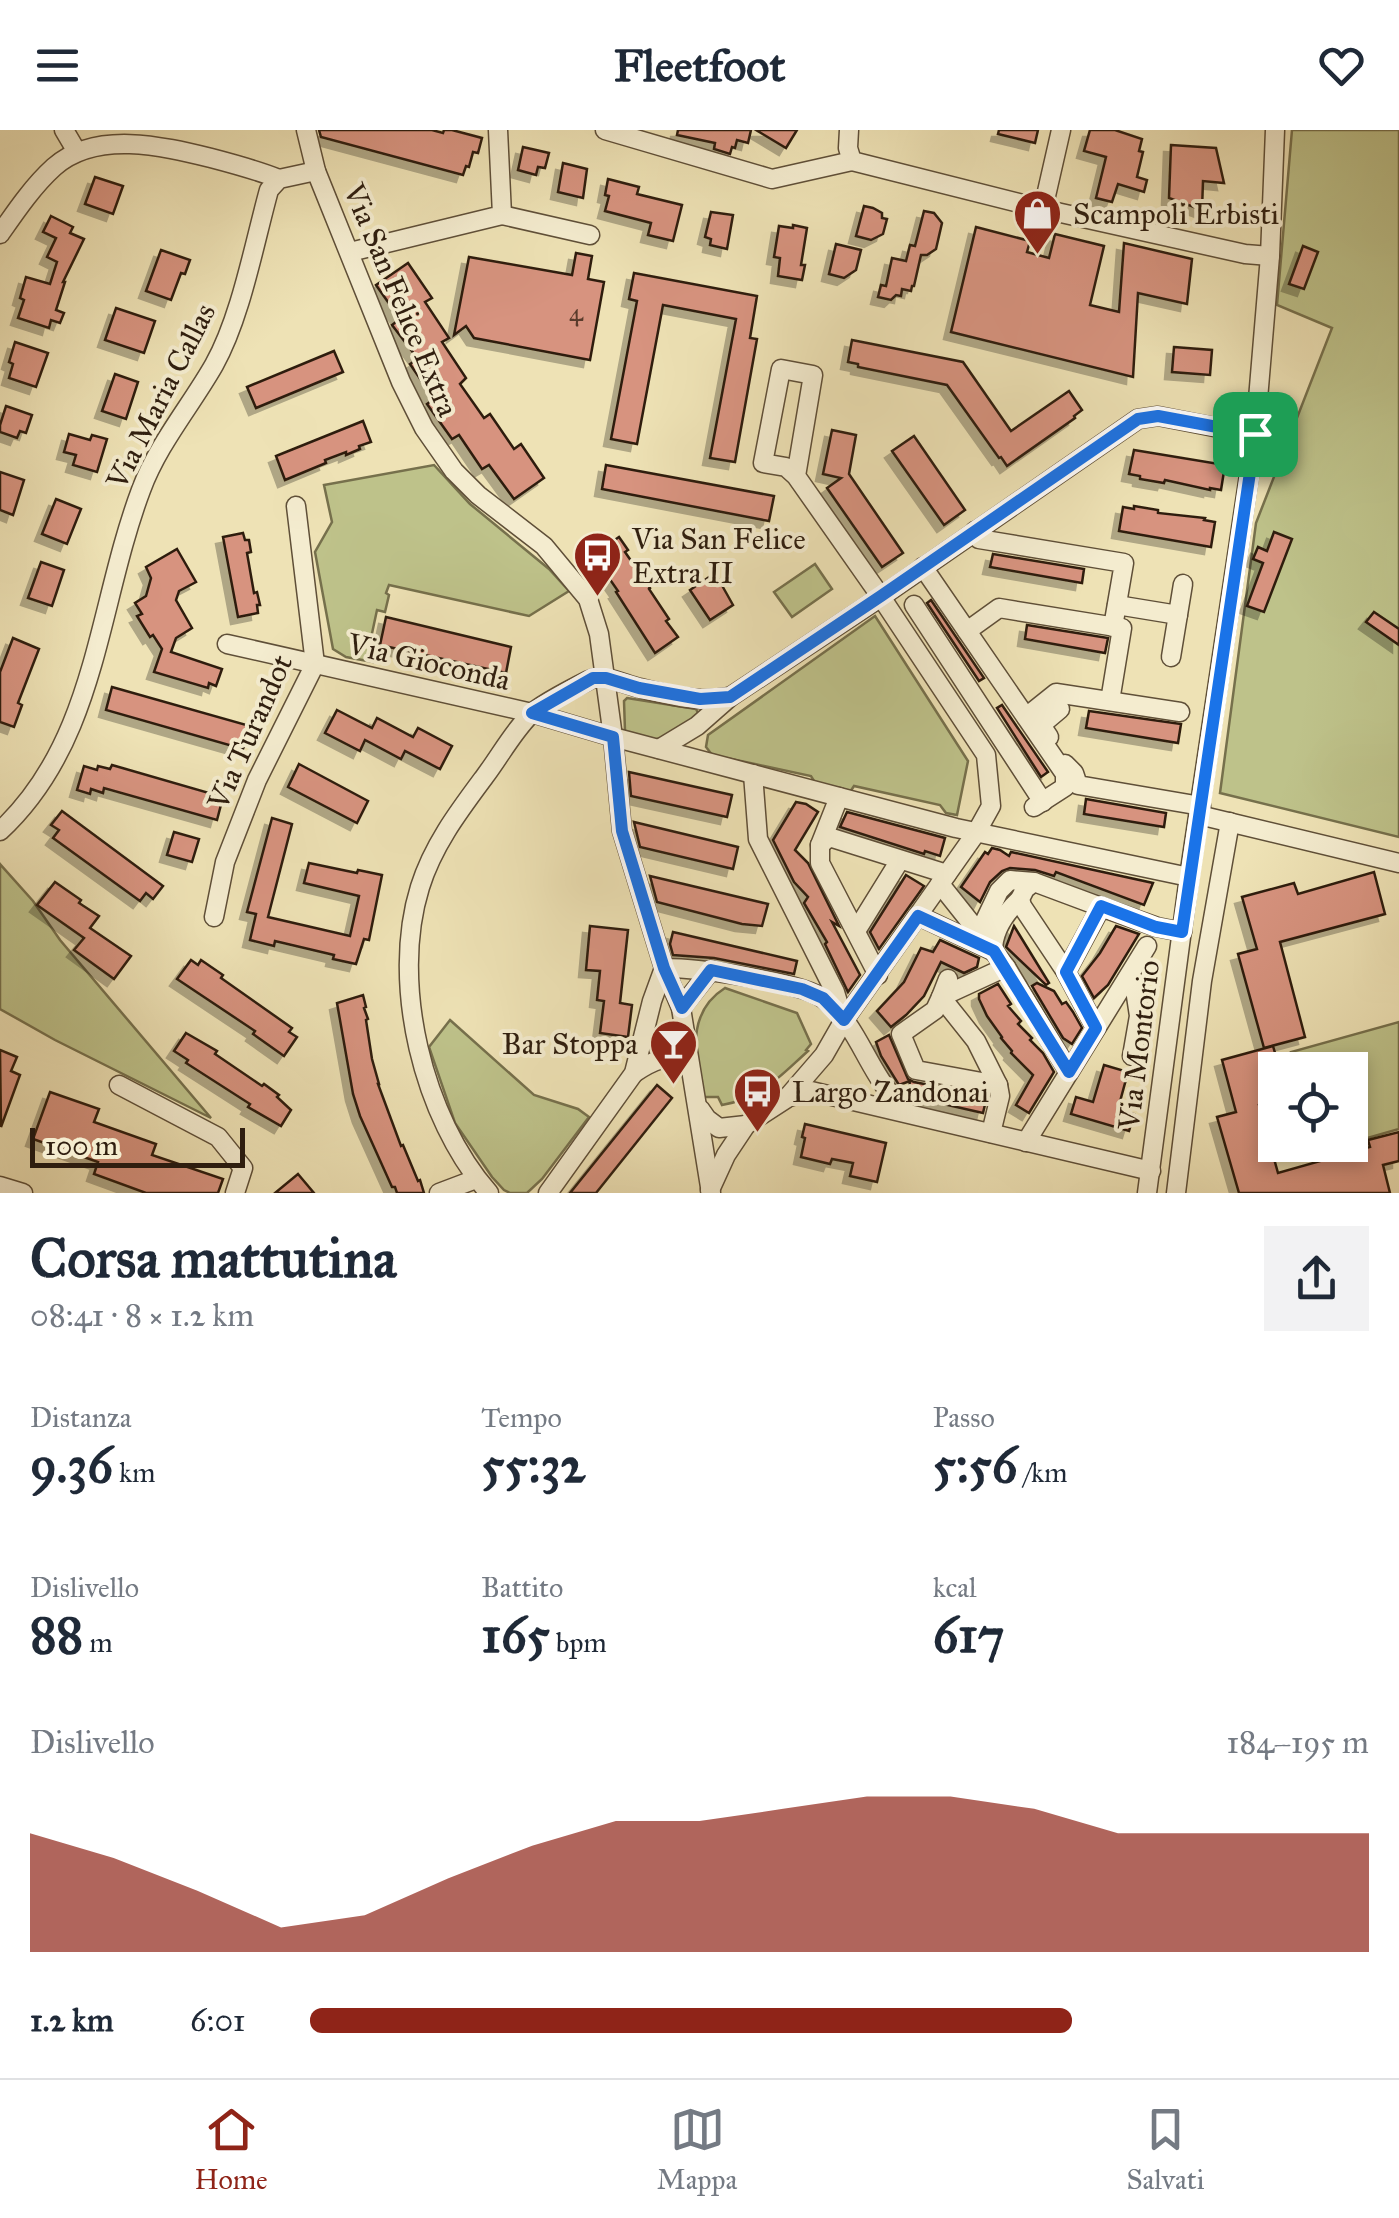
<!DOCTYPE html>
<html lang="it">
<meta charset="utf-8">
<style>
:root{--surface:#fff;--page:#f2f2f3;--text:#1f2937;--muted:#747a83;--line:#e0e1e3;--accent:#8f2418}
body{margin:0;font-family:"IM FELL Great Primer",serif;background:var(--page);color:var(--text);height:100vh;display:flex;flex-direction:column;font-size:38px;white-space:nowrap}
*{box-sizing:border-box;margin:0}
p{font-size:32px;color:var(--muted)}
.icon{flex:none;width:55px;height:55px;fill:none;stroke:currentColor;stroke-width:2;stroke-linecap:round;stroke-linejoin:round}
.map{position:relative;height:1063px;overflow:hidden}
.sheet{display:flex;flex-direction:column;background:var(--surface);flex:1}
.sheet>*{flex:none}
.tools{position:absolute;left:1258px;top:922px;display:grid;gap:20px}
.tools a{display:grid;place-items:center;width:110px;height:110px;border-radius:0px;background:var(--surface);box-shadow:0 5px 15px #0003;font-size:50px}
.scale{position:absolute;left:30px;bottom:25px;width:215px;box-sizing:border-box;padding-left:10px;border:5px solid #2f1e0f;border-top:0;font-size:28px;line-height:35px;white-space:nowrap;color:#2f1e0f;-webkit-text-stroke:8px #f4eccf;paint-order:stroke}
.pin{position:absolute;display:grid;place-items:center;width:85px;height:85px;color:#fff;margin:-42px;border-radius:20px;box-shadow:0 5px 15px #0006}
.round{display:grid;place-items:center;flex:none;width:105px;height:105px;border-radius:0px;background:var(--page)}
.head{display:flex;align-items:center;justify-content:space-between;height:170px;padding:0 30px}
h1{font-size:55px;font-weight:700;line-height:75px}
.metrics{display:grid;grid-template-columns:repeat(3,1fr);gap:15px;height:170px;padding:10px 30px}
.metrics div{display:grid;align-content:center}
.metrics b{font-size:50px;font-weight:700}
.metrics small{font-size:28px;font-weight:400}
.metrics p{font-size:28px}
.chart{height:280px;padding:20px 30px}
.chart p{display:flex;justify-content:space-between}
.chart svg{width:100%;height:180px;margin-top:10px;fill:var(--accent);opacity:.7}
ul{padding:0 30px;list-style:none;font-size:32px}
li{display:grid;grid-template-columns:160px 120px 1fr;align-items:center;height:75px}
li i{height:25px;border-radius:12px;background:var(--accent)}
header{display:flex;justify-content:space-between;align-items:center;height:130px;padding:0 30px;background:var(--surface);font-size:45px;font-weight:700}
.tab-bar{display:flex;justify-content:space-around;align-items:center;height:140px;border-top:2px solid var(--line);background:var(--surface);font-size:28px;color:var(--muted)}
.tab-bar a{display:grid;justify-items:center;gap:5px}
.tab-bar .selected{color:var(--accent)}
.map>svg:first-child{display:block}
.green{fill:#bec28a;stroke:#76704c;stroke-width:2.5}
.building{fill:#d7937f;stroke:#2f1e0f;stroke-width:2.5;filter:url(#shadow)}
.lines{fill:none;stroke-linecap:round;stroke-linejoin:round}
.minor-casing{stroke:#5f4f38;stroke-width:21}
.minor{stroke:#f4eccf;stroke-width:18}
.route-casing{stroke:#fff;stroke-width:20}
.route{stroke:#1a73e8;stroke-width:12}
.labels{text-anchor:middle;stroke-width:8;stroke-linejoin:round;paint-order:stroke}
.number-label{font-size:25px;fill:#593b2b}
.poi-label{font-size:30px;fill:#2f1e0f;stroke:#f4eccf;text-anchor:start}
.street-label{font-size:30px;fill:#2f1e0f;stroke:#f4eccf}
</style>
<header><svg class="icon" aria-label="menu" viewBox="0 0 24 24"><path d="M4 6h16M4 12h16M4 18h16"/></svg>Fleetfoot<svg class="icon" aria-label="heart" viewBox="0 0 24 24"><path d="M12 20l-8-8c-3-5 5-10 8-4 3-6 11-1 8 4z"/></svg></header>
<div class="map">
<svg width="1399" height="1063" viewBox="0 0 1399 1063">
<defs>
<filter id="shadow"><feDropShadow dx="-7" dy="7" stdDeviation="0" flood-color="#0004"/></filter>
</defs>
<rect width="100%" height="100%" fill="#eee2b5"/>
<filter id="stains"><feTurbulence type="fractalNoise" baseFrequency=".002" numOctaves="4"/><feColorMatrix values="0 0 0 0 .2 0 0 0 0 .09 0 0 0 0 .02 0 0 0 .5 -.17"/></filter>
<radialGradient id="worn" r=".72"><stop offset=".6" stop-color="#630" stop-opacity="0"/><stop offset="1" stop-color="#630" stop-opacity=".3"/></radialGradient>
<!-- green -->
<g class="green">
<polygon points="1292,0 1399,0 1399,707 1220,663 1256,393 1332,198 1277,175"/>
<polygon points="434,335 470,374 549,439 569,461 529,486 389,455 386,463 389,465 385,482 377,480 371,508 378,510 373,532 346,527 333,519 315,422 332,392 324,355"/>
<polygon points="815,434 832,459 792,487 774,462"/>
<polygon points="875,486 968,631 957,685 946,683 940,675 854,656 848,665 819,659 811,646 727,628 722,631 713,626 706,617 708,605"/>
<polygon points="627,568 696,579 699,585 662,608 652,610 628,603 625,601 624,571"/>
<polygon points="0,734 33,771 60,810 211,988 55,910 0,879"/>
<path d="M725 858 797 883 811 914 806 920 808 921C779 947 762 968 722 975L718 967H700C696 927 685 883 725 858Z"/>
<polygon points="450,890 534,965 578,979 589,987 542,1049 527,1063 510,1063 504,1060 492,1047 455,993 429,917"/>
<polygon points="1399,892 1399,999 1350,1013 1350,940 1296,940 1291,922"/>
</g>
<!-- building -->
<g class="building">
<polygon points="319,0 432,0 443,3 444,0 452,0 482,8 478,23 473,22 469,37 466,36 463,45 321,7"/>
<polygon points="678,0 751,0 748,13 737,10 735,18 732,17 730,24 714,19 715,13 677,5"/>
<polygon points="756,0 797,0 786,18"/>
<polygon points="999,0 1038,0 1035,13 998,4"/>
<polygon points="1090,0 1115,0 1142,9 1139,21 1143,22 1137,47 1147,50 1144,62 1118,54 1112,72 1096,68 1106,27 1084,21"/>
<polygon points="1171,15 1216,18 1224,53 1203,51 1202,80 1169,68"/>
<polygon points="523,17 549,23 545,38 538,37 536,45 518,40"/>
<polygon points="563,33 587,39 583,68 558,62"/>
<polygon points="95,47 123,56 113,84 85,74"/>
<polygon points="608,49 639,57 637,64 682,75 673,111 648,105 651,93 605,81 609,66 605,65"/>
<polygon points="864,76 873,78 882,83 882,88 887,89 883,104 871,110 856,106"/>
<polygon points="924,81 934,83 942,93 936,119 927,125 921,125 914,156 912,156 911,161 902,159 901,166 896,165 891,170 878,167 881,155 886,156 892,128 906,131 910,115 915,116"/>
<polygon points="711,82 733,85 727,119 710,115 711,109 705,107"/>
<polygon points="51,86 73,97 70,103 84,109 63,152 65,152 56,180 64,183 60,193 51,190 49,198 18,188 24,170 20,168 26,147 50,154 57,132 47,127 56,108 43,102"/>
<polygon points="793,95 807,98 801,135 805,135 802,150 778,146 780,128 774,127 779,96 793,98"/>
<polygon points="976,97 1030,111 1027,122 1049,128 1055,104 1104,116 1090,175 1119,182 1124,113 1192,129 1187,174 1138,163 1133,247 951,202"/>
<polygon points="836,114 861,120 856,140 844,148 829,144"/>
<polygon points="1303,116 1318,122 1304,159 1289,154"/>
<polygon points="161,120 190,130 185,144 181,143 171,170 146,161"/>
<polygon points="576,123 592,126 588,149 604,152 590,230 474,208 466,196 454,205 469,127 572,145"/>
<polygon points="408,133 432,168 425,172 449,208 442,212 466,248 460,254 484,288 490,284 514,319 521,314 544,348 514,369 489,335 482,339 459,305 452,309 427,274 434,269 410,234 418,229 392,195 400,189 376,155"/>
<polygon points="634,143 757,166 750,208 757,209 735,332 710,328 736,189 663,175 637,314 611,309 637,171 629,169"/>
<polygon points="116,178 155,191 144,223 105,210"/>
<polygon points="852,210 963,232 1011,301 1069,261 1082,280 1074,286 1075,288 1007,336 1001,327 999,328 947,255 858,237 858,234 848,232"/>
<polygon points="15,212 48,223 36,257 9,248 13,234 9,232"/>
<polygon points="1174,217 1212,220 1210,245 1172,242"/>
<polygon points="334,221 343,242 256,278 247,257"/>
<polygon points="115,244 138,252 126,289 102,281"/>
<polygon points="6,276 32,285 26,303 20,301 17,308 0,302 0,295"/>
<polygon points="363,291 371,312 359,316 360,319 346,325 346,322 325,330 326,333 285,350 276,326"/>
<polygon points="832,300 856,305 849,344 903,423 882,437 827,358 841,348 823,344"/>
<polygon points="69,304 90,310 92,305 107,309 97,342 73,335 76,325 64,322"/>
<polygon points="914,306 965,380 944,395 892,321"/>
<polygon points="1134,320 1225,335 1221,360 1210,358 1210,360 1165,350 1164,353 1140,349 1140,346 1129,344"/>
<polygon points="606,335 774,366 769,391 602,359"/>
<polygon points="0,342 24,350 13,385 0,380"/>
<polygon points="56,369 81,379 67,414 42,404"/>
<polygon points="1134,376 1158,380 1158,383 1205,388 1204,390 1215,392 1211,417 1119,401 1123,377 1134,379"/>
<polygon points="1274,402 1292,409 1264,482 1247,476 1263,433 1253,429 1258,417 1267,421"/>
<polygon points="243,403 245,410 249,410 251,422 247,423 254,463 257,462 260,475 257,475 258,483 238,487 223,407"/>
<polygon points="619,407 628,420 625,422 650,458 649,459 669,489 666,491 678,507 655,523 616,462 618,461 593,425"/>
<polygon points="177,419 196,452 179,461 176,470 192,498 176,508 171,522 222,539 216,556 209,553 208,558 154,542 162,519 153,505 150,507 137,486 142,484 135,473 146,466 151,448 146,437"/>
<polygon points="993,424 1084,439 1082,453 990,437"/>
<polygon points="41,432 64,440 52,476 28,468"/>
<polygon points="715,443 733,475 710,490 690,460"/>
<polygon points="931,470 984,548 979,551 927,473"/>
<polygon points="1374,482 1399,499 1399,515 1366,492"/>
<polygon points="386,487 511,517 506,543 380,515"/>
<polygon points="1027,495 1108,508 1105,523 1025,509"/>
<polygon points="13,508 39,519 18,573 22,575 14,597 0,592 0,542"/>
<polygon points="112,557 250,596 243,619 106,580"/>
<polygon points="1002,575 1048,642 1041,647 997,578"/>
<polygon points="337,580 372,598 377,588 413,607 418,598 452,616 440,639 405,621 401,629 365,610 360,621 325,603"/>
<polygon points="1089,581 1181,594 1178,613 1086,598"/>
<polygon points="299,634 368,671 357,693 288,657"/>
<polygon points="112,635 223,667 217,690 104,658 103,663 91,659 90,664 77,660 84,636 97,640 98,636 110,639"/>
<polygon points="629,642 732,665 727,687 631,666"/>
<polygon points="1086,669 1166,683 1164,697 1084,684"/>
<polygon points="796,672 806,674 818,682 795,720 808,733 839,796 832,792 860,845 848,862 825,814 827,812 804,773 808,767 794,752 773,710"/>
<polygon points="62,681 163,756 153,769 146,763 140,771 53,708 59,700 51,695"/>
<polygon points="847,682 945,708 940,726 925,721 924,724 840,697"/>
<polygon points="272,688 292,694 268,787 350,806 359,766 304,753 309,733 357,743 358,740 382,745 369,810 364,809 356,834 333,829 334,825 275,811 274,816 250,810 256,784 247,782"/>
<polygon points="634,692 738,717 733,739 640,717"/>
<polygon points="174,702 199,709 192,732 167,725"/>
<polygon points="992,718 1000,720 1009,726 1011,722 1153,753 1144,775 1056,742 1054,746 1035,740 1010,738 1002,741 990,752 980,772 961,757 985,722 988,724"/>
<polygon points="1374,742 1385,784 1280,812 1305,907 1264,918 1238,824 1257,819 1242,767 1294,753 1298,764"/>
<polygon points="906,745 924,756 879,819 870,802"/>
<polygon points="650,746 768,774 762,796 742,794 657,772"/>
<polygon points="55,752 81,770 79,773 99,786 90,798 131,826 114,849 74,820 84,808 37,775"/>
<polygon points="590,796 628,800 620,873 632,875 628,907 600,903 604,871 597,870 600,841 586,840"/>
<polygon points="1014,796 1049,853 1046,855 1006,817"/>
<polygon points="1116,796 1139,804 1108,855 1094,868 1082,846 1100,823"/>
<polygon points="673,802 797,831 794,844 714,828 673,825 670,814"/>
<polygon points="940,810 979,828 977,837 964,843 941,832 924,866 906,885 891,897 877,881 904,852 921,818 933,822"/>
<polygon points="191,830 198,835 201,830 223,845 221,848 292,898 289,902 297,907 284,926 253,904 255,901 177,849"/>
<polygon points="1037,853 1054,861 1062,874 1066,872 1073,882 1082,898 1072,914 1063,908 1032,856"/>
<polygon points="998,854 1011,874 1008,876 1021,891 1018,894 1032,908 1030,910 1043,923 1054,942 1029,983 1016,975 1033,945 1011,923 1012,921 1001,908 1002,907 987,886 979,869 979,864"/>
<polygon points="363,865 366,877 364,878 368,889 366,890 372,929 379,954 378,954 401,1016 403,1015 418,1051 420,1050 424,1063 397,1063 395,1057 392,1057 360,986 353,964 337,873"/>
<polygon points="186,903 217,921 215,924 262,956 264,954 279,965 277,967 291,980 281,996 248,977 250,974 186,933 188,930 174,921"/>
<polygon points="889,905 908,949 914,952 987,966 983,983 908,966 910,951 899,955 881,926 876,912"/>
<polygon points="1273,916 1280,940 1275,940 1275,971 1259,975 1278,1043 1370,1017 1368,1010 1399,1002 1399,1031 1383,1035 1390,1063 1239,1063 1217,987 1236,982 1222,930"/>
<polygon points="0,920 17,927 11,941 20,945 1,997"/>
<polygon points="1104,935 1128,942 1118,979 1134,984 1129,1001 1071,984 1076,967 1093,972"/>
<polygon points="657,955 672,968 596,1063 570,1063"/>
<polygon points="50,962 99,979 94,992 156,1014 152,1025 223,1049 218,1063 146,1063 94,1044 98,1032 33,1009"/>
<polygon points="805,994 886,1013 877,1052 850,1046 853,1033 832,1029 830,1034 801,1027 805,1008 802,1007"/>
<polygon points="298,1044 314,1063 275,1063"/>
</g>
<g class="lines">
<defs>
<g id="minor">
<polyline points="64,0 77,22"/>
<polyline points="306,0 316,41 401,252 424,298 454,341 478,365 544,416 588,469 599,504 613,607 622,701 664,838 681,878 711,1063"/>
<polyline points="605,0 772,49 852,31"/>
<polyline points="849,0 848,18 852,31 1043,79 1245,124 1270,126"/>
<polyline points="1043,79 1061,0"/>
<polyline points="502,85 590,105"/>
<path d="M0 104C16 81 33 56 54 37 96 0 162 16 211 28 234 34 257 40 279 49"/>
<polyline points="350,122 502,85 498,0"/>
<polyline points="975,401 979,409 1124,433 1113,497"/>
<polyline points="923,437 1065,644 1065,657 1034,677"/>
<polyline points="914,475 1043,672"/>
<polyline points="1117,475 1178,485"/>
<polyline points="967,501 999,478 1122,498 1110,571"/>
<polyline points="227,514 532,583 613,607 956,698 1189,747"/>
<polyline points="1171,527 1183,454"/>
<polyline points="1026,587 1056,563 1180,582"/>
<polyline points="1049,607 1041,595 1060,579"/>
<polyline points="659,619 697,596 730,567 881,467 1138,289 1158,286 1255,305"/>
<polyline points="1065,634 1074,643 1078,655 1201,676"/>
<polyline points="753,644 758,709 835,862 842,885"/>
<polyline points="839,667 820,715 820,733 878,845"/>
<polyline points="1199,685 1399,733"/>
<path d="M0 701C97 611 97 477 141 360 158 314 190 277 214 235 241 187 254 114 269 60L279 49 316 41"/>
<polyline points="820,715 829,707 947,744"/>
<polyline points="940,754 1006,837 1069,942"/>
<path d="M919 786 993 821C993 800 1005 783 1020 769"/>
<polyline points="214,787 225,732 257,650 315,534 296,376"/>
<polyline points="856,801 900,730"/>
<polyline points="979,803 999,761 1010,750 1034,752"/>
<path d="M664 838C697 838 799 851 824 869 853 890 865 930 886 958 892 967 899 974 906 982"/>
<polyline points="1066,842 1022,776 1020,769 1025,759 1034,752 1101,777"/>
<polyline points="948,849 941,867 976,911 998,955"/>
<polyline points="1127,849 1134,853 1139,886 1132,926"/>
<polyline points="681,878 711,840"/>
<polyline points="1096,898 1066,842 1101,777 1157,797 1182,802"/>
<path d="M634 943C652 931 668 923 689 931"/>
<polyline points="119,955 218,1007 243,1038 235,1063"/>
<polyline points="786,968 811,961 1151,1041"/>
<polyline points="700,979 707,989 719,998 746,995"/>
<polyline points="991,1003 1000,966 998,955 916,940 901,904 935,880 941,867 1006,837"/>
<polyline points="1026,1012 1147,816"/>
<polyline points="0,1056 23,1063"/>
<polyline points="710,1060 726,1025 746,995 786,969 824,925 844,890 976,703 991,676 986,625 881,467 796,346 813,245 781,239 763,333 786,337 796,346"/>
<polyline points="439,1063 476,1049"/>
<path d="M489 1063C423 988 390 853 420 757 433 715 459 681 485 646 500 626 513 602 530 585 540 575 575 557 589 550 605 543 623 554 640 558 659 563 680 568 699 569 709 570 720 568 730 567"/>
<polyline points="548,1063 634,943 652,871 664,838"/>
<polyline points="1147,1063 1189,747 1255,305 1270,126 1275,0"/>
<polyline points="1176,1063 1202,851 1230,692"/>
</g>
</defs>
<!-- minor casing -->
<use href="#minor" class="minor-casing"/>
<!-- minor -->
<use href="#minor" class="minor"/>
</g>
<g class="lines">
<defs>
<polygon id="route" points="1158,286 1255,304 1252,329 1182,802 1156,797 1101,776 1066,842 1096,898 1069,942 994,821 918,786 844,890 823,868 802,859 711,840 682,878 664,838 622,701 613,607 532,583 593,548 606,548 639,558 700,569 730,567 881,466 1138,289"/>
</defs>
<!-- route casing -->
<use href="#route" class="route-casing"/>
<!-- route -->
<use href="#route" class="route"/>
</g>
<!-- icons -->
<defs>
<symbol id="shop-pin" viewBox="-11 -11 22 30"><path d="M0 17L-7.5 6A9.5 9.5 0 1 1 7.5 6Z" fill="#8f2418" stroke="#f4eccf"/><path d="M-5-2.5h2.3a2.7 3.5 0 0 1 5.4 0H5L5.5 6h-11ZM-1.5-2.5h3a1.5 2.3 0 0 0-3 0Z" fill="#fff"/></symbol>
<symbol id="bus-pin" viewBox="-11 -11 22 30"><path d="M0 17L-7.5 6A9.5 9.5 0 1 1 7.5 6Z" fill="#8f2418" stroke="#f4eccf"/><path d="M-5-6H5V4H4V6H2V4H-2V6H-4V4H-5ZM-3.5-4V0h7V-4ZM-3.5 1.2v1.5H-2V1.2ZM2 1.2v1.5H3.5V1.2Z" fill="#fff"/></symbol>
<symbol id="bar-pin" viewBox="-11 -11 22 30"><path d="M0 17L-7.5 6A9.5 9.5 0 1 1 7.5 6Z" fill="#8f2418" stroke="#f4eccf"/><path d="M-6-5H6L.8 .8V4.5H3.5V6h-7V4.5H-.8V.8Z" fill="#fff"/></symbol>
</defs>
<g fill-rule="evenodd">
<use href="#shop-pin" x="1010" y="56" width="55" height="75"/>
<use href="#bus-pin" x="570" y="398" width="55" height="75"/>
<use href="#bar-pin" x="646" y="886" width="55" height="75"/>
<use href="#bus-pin" x="730" y="934" width="55" height="75"/>
</g>
<g class="labels">
<!-- number labels -->
<g class="number-label">
<text x="576" y="191">4</text>
</g>
<!-- poi labels -->
<g class="poi-label">
<text x="1073" y="94">Scampoli Erbisti</text>
<text x="632" y="419">Via San Felice<tspan x="632" dy="34">Extra II</tspan></text>
<text x="638" y="924" text-anchor="end">Bar Stoppa</text>
<text x="792" y="972">Largo Zandonai</text>
</g>
<!-- street labels -->
<g class="street-label">
<text transform="translate(401 170) rotate(67)" y="10">Via San Felice Extra</text>
<text transform="translate(161 266) rotate(-63)" y="10">Via Maria Callas</text>
<text transform="translate(429 532) rotate(13)" y="10">Via Gioconda</text>
<text transform="translate(250 602) rotate(-66)" y="10">Via Turandot</text>
<text transform="translate(1139 915) rotate(-83)" y="10">Via Montorio</text>
</g>
</g>
<rect width="100%" height="100%" filter="url(#stains)"/>
<rect width="100%" height="100%" fill="url(#worn)"/>
</svg>
<div class="tools">
<a><svg class="icon" aria-label="locate" viewBox="0 0 24 24"><circle cx="12" cy="12" r="6"/><path d="M12 2v4M12 18v4M2 12h4M18 12h4"/></svg></a>
</div>
<div class="scale">100 m</div>
<div class="pin" style="left:1255px;top:304px;background:#1e9e55"><svg class="icon" aria-label="arrive" viewBox="0 0 24 24"><path d="M6 21V4h12l-3 4 3 4H6"/></svg></div>
</div>
<section class="sheet">
<div class="head"><div><h1>Corsa mattutina</h1><p>08:41 · 8 × 1.2 km</p></div><a class="round"><svg class="icon" aria-label="share" viewBox="0 0 24 24"><path d="M12 15V3M7 8l5-5 5 5M5 13v7h14v-7"/></svg></a></div>
<div class="metrics">
<div><p>Distanza</p><b>9.36<small> km</small></b></div>
<div><p>Tempo</p><b>55:32</b></div>
<div><p>Passo</p><b>5:56<small> /km</small></b></div>
</div>
<div class="metrics">
<div><p>Dislivello</p><b>88<small> m</small></b></div>
<div><p>Battito</p><b>165<small> bpm</small></b></div>
<div><p>kcal</p><b>617</b></div>
</div>
<div class="chart"><p><span>Dislivello</span>184–195 m</p>
<svg viewBox="0 0 160 44" preserveAspectRatio="none"><path d="M0 44V15L10 21L20 29L30 38L40 35L50 26L60 18L70 12L80 12L90 9L100 6L110 6L120 9L130 15L140 15L150 15L160 15V44z"/></svg>
</div>
<ul>
<li><b>1.2 km</b>6:01<i style="width:72%"></i></li>
</ul>
</section>
<nav class="tab-bar">
<a class="selected"><svg class="icon" aria-label="home" viewBox="0 0 24 24"><path d="M3 11l9-7 9 7M6 9v11h12V9"/></svg>Home</a>
<a><svg class="icon" aria-label="map" viewBox="0 0 24 24"><path d="M3 6l6-2 6 2 6-2v14l-6 2-6-2-6 2zM9 4v14M15 6v14"/></svg>Mappa</a>
<a><svg class="icon" aria-label="saved" viewBox="0 0 24 24"><path d="M7 4h10v16l-5-4-5 4z"/></svg>Salvati</a>
</nav>
